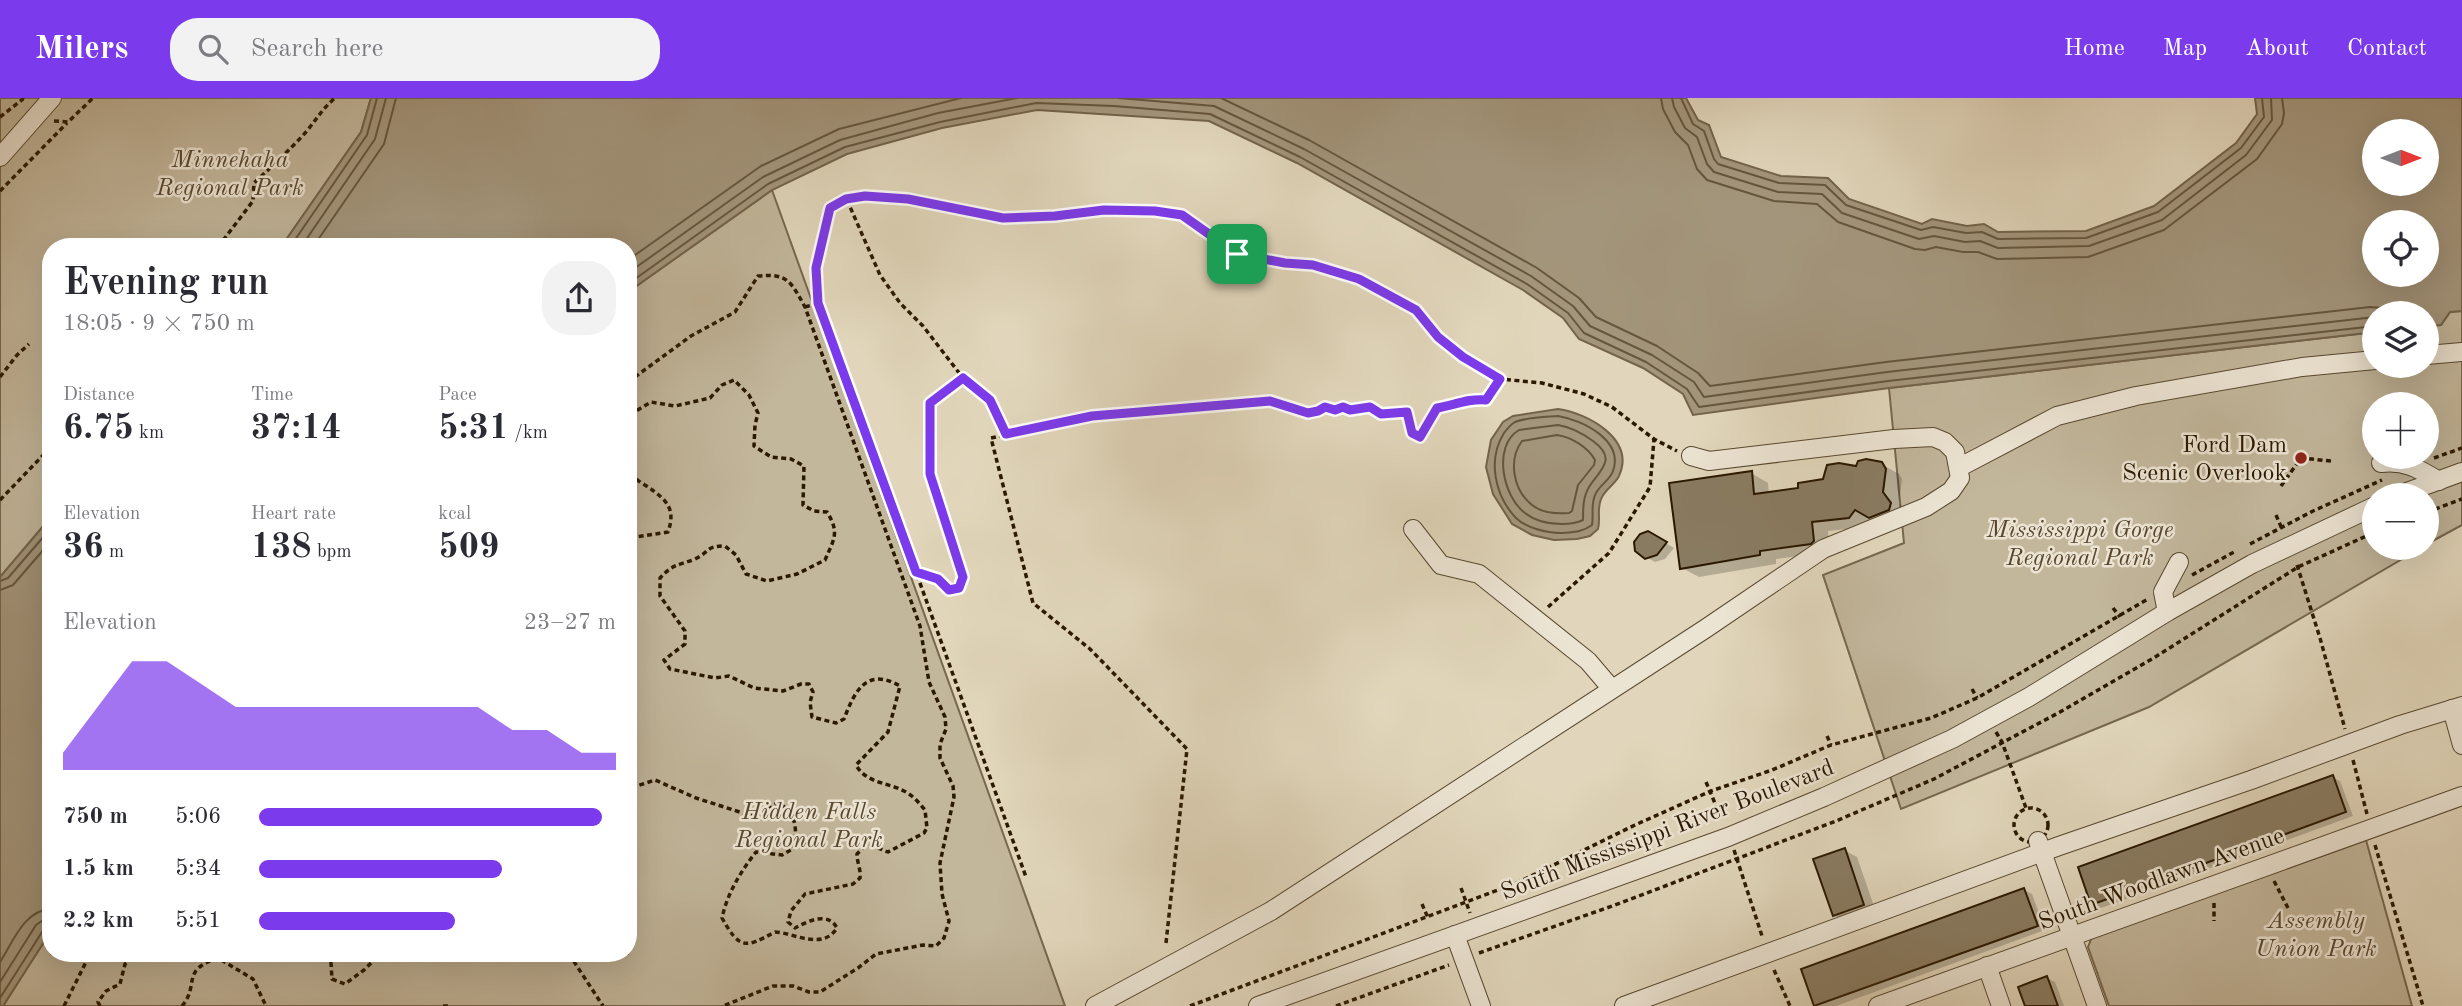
<!DOCTYPE html>
<meta charset="utf-8">
<style>
:root{--surface:#fff;--page:#f2f2f3;--text:#2b2b33;--muted:#7c7c81;--accent:#7c3aed}
body{margin:0;font-family:"Old Standard TT",serif;background:var(--page);color:var(--text);height:100vh;display:flex;flex-direction:column;font-size:26px;white-space:nowrap}
*{box-sizing:border-box;margin:0}
p{font-size:23px;color:var(--muted)}
.icon{flex:none;width:38px;height:38px;fill:none;stroke:currentColor;stroke-width:2;stroke-linecap:round;stroke-linejoin:round}
.map{position:relative;flex:1;overflow:hidden}
.sheet{position:absolute;left:42px;top:140px;width:595px;height:724px;display:flex;flex-direction:column;background:var(--surface);border-radius:28px;box-shadow:0 7px 28px #0002}
.sheet>*{flex:none}
.needle{width:46px;rotate:90deg}
.buttons{position:absolute;left:2362px;top:21px;display:grid;gap:14px}
.buttons a{display:grid;place-items:center;width:77px;height:77px;border-radius:50%;background:var(--surface);box-shadow:0 7px 28px #0002;font-size:35px}
.pin{position:absolute;display:grid;place-items:center;width:60px;height:60px;color:#fff;margin:-30px;border-radius:14px;box-shadow:0 4px 10px #0006}
.round{display:grid;place-items:center;flex:none;width:74px;height:74px;border-radius:28px;background:var(--page)}
.head{display:flex;align-items:center;justify-content:space-between;height:119px;padding:0 21px}
h1{font-size:38px;font-weight:600;line-height:52px}
.figures{display:grid;grid-template-columns:repeat(3,1fr);gap:10px;height:119px;padding:7px 21px}
.figures div{display:grid;align-content:center}
.figures b{font-size:35px;font-weight:600}
.figures small{font-size:19px;font-weight:400}
.figures p{font-size:19px}
.chart{height:196px;padding:14px 21px}
.chart p{display:flex;justify-content:space-between}
.chart svg{width:100%;height:126px;margin-top:7px;fill:var(--accent);opacity:.7}
ul{padding:0 21px;list-style:none;font-size:23px}
li{display:grid;grid-template-columns:112px 84px 1fr;align-items:center;height:52px}
li i{height:18px;border-radius:9px;background:var(--accent)}
header{display:flex;align-items:center;gap:42px;box-sizing:border-box;height:98px;padding:0 35px;background:var(--accent);color:#fff}
header strong{font-size:33px}
nav{display:flex;gap:38px;margin-inline-start:auto;font-size:24px}
.search{width:490px;height:63px;background:var(--page);display:flex;align-items:center;gap:18px;box-sizing:border-box;padding:0 24px;border-radius:28px;color:var(--muted);font-size:26px}
.map>svg:first-child{display:block}
.green{fill:#c2b69b;stroke:#76674e;stroke-width:2;fill-rule:evenodd}
.water{fill:#a3957b;stroke:#73634a;stroke-width:2;fill-rule:evenodd}
.shadow{fill:#0003}
.lines{fill:none;stroke-linecap:round;stroke-linejoin:round}
.shore{stroke:#66563e;stroke-width:2}
.building{fill:#897b61;stroke:#2a1800;stroke-width:2}
.minor-casing{stroke:#58482f;stroke-width:20}
.path{stroke:#2a1800;stroke-width:3.5;stroke-dasharray:5 3.5;stroke-linecap:butt}
.minor{stroke:#ece4d3;stroke-width:18}
.route-casing{stroke:#fff;stroke-width:14}
.route{stroke:#7c3aed;stroke-width:9}
.poi-dot{fill:#8f2418;stroke:#ece4d3;stroke-width:2.5}
.labels{text-anchor:middle;stroke-width:5;stroke-linejoin:round;paint-order:stroke}
.park-label{font-size:24px;font-style:italic;fill:#58472e;stroke:#ece4d3}
.poi-label{font-size:24px;fill:#2a1800;stroke:#ece4d3;text-anchor:end}
.street-label{font-size:24px;fill:#2a1800;stroke:#ece4d3}
</style>
<header>
<strong>Milers</strong>
<div class="search"><svg class="icon" aria-label="search" viewBox="0 0 24 24"><circle cx="10" cy="10" r="6"/><path d="M15 15l6 6"/></svg>Search here</div>
<nav><a>Home</a><a>Map</a><a>About</a><a>Contact</a></nav>
</header>
<div class="map">
<svg width="2462" height="908" viewBox="0 0 2462 908">
<rect width="100%" height="100%" fill="#e1d6bb"/>
<filter id="stains"><feTurbulence type="fractalNoise" baseFrequency=".00286" numOctaves="4"/><feColorMatrix values="0 0 0 0 .2 0 0 0 0 .09 0 0 0 0 .02 0 0 0 .5 -.17"/></filter>
<radialGradient id="worn" r=".72"><stop offset=".6" stop-color="#630" stop-opacity="0"/><stop offset="1" stop-color="#630" stop-opacity=".3"/></radialGradient>
<!-- green -->
<g class="green">
<polygon points="0,0 371,0 361,34 281,149 51,149 51,419 0,479"/>
<polygon points="772,92 1065,908 3,908 51,833 51,856 628,856 628,194"/>
<path d="M2462 213V427L2427 446V397H2375V450H2421L2149 609 1901 711 1823 477 1904 445 1889 290 2375 234V268H2427V228L2441 227 2450 214ZM2375 306H2427V359H2375Z"/>
<polygon points="2366,742 2412,908 2109,908 2088,849 2092,839"/>
</g>
<!-- water -->
<g class="water">
<path d="M371 0H1686L1698 22 1709 27 1721 59 1781 78 1828 80 1849 101 1922 126 1932 121 1967 128 1984 126 1998 134 2086 133 2154 108 2236 45 2257 16 2255 0H2462V213L2450 214 2441 227 2427 228V215H2375V234L1889 290 1693 317 1683 296 1643 270 1579 241 1563 220 1523 192 1297 65 1209 23 1037 12 942 30 847 56 772 92 628 194V149H281L361 34ZM2375 33H2427V86H2375ZM2375 124H2427V177H2375Z"/>
<path d="M1558 311C1587 315 1636 341 1619 378 1615 386 1606 391 1602 399 1596 410 1601 420 1598 431L1590 438 1577 441 1554 442 1532 437 1512 426 1493 396 1486 369 1491 342 1503 324 1513 318Z"/>
<polygon points="51,419 51,833 3,908 0,908 0,479"/>
</g>
<!-- shadow -->
<g class="shadow">
<polygon points="1881,366 1899,376 1902,381 1899,405 1907,416 1887,428 1873,420 1866,429 1828,433 1830,453 1828,454 1776,461 1776,466 1699,479 1682,470 1751,375 1768,385 1769,396 1800,392 1857,370"/>
<polygon points="1648,435 1674,450 1665,461 1655,464 1646,459"/>
<polygon points="2332,679 2340,683 2353,718 2101,810 2093,806"/>
<polygon points="1844,752 1857,759 1876,814 1847,824 1834,817"/>
<polygon points="2024,792 2032,796 2045,832 1836,908 1816,908 1803,872"/>
<polygon points="2047,880 2055,884 2064,908 2027,908"/>
</g>
<g class="lines">
<!-- shore -->
<g class="shore">
<polyline points="1118,0 1214,8 1304,51 1531,178 1573,208 1590,228 1652,257 1694,284 1704,299 1887,274 2375,219"/>
<polyline points="1221,0 1309,42 1537,170 1579,200 1596,219 1657,248 1698,275 1710,288 1886,264 2370,209 2382,210 2391,215"/>
<polyline points="1661,0 1663,11 1675,34 1688,47 1697,71 1707,82 1774,103 1817,106 1838,124 1915,151 1925,152 1936,149 1963,154 1978,154 1997,161 2088,159 2164,132 2257,61 2282,26 2284,15 2282,0"/>
<polyline points="1672,0 1674,9 1685,30 1697,39 1707,66 1714,74 1778,94 1822,96 1842,115 1919,141 1934,138 1965,144 1980,143 1998,150 2089,148 2162,122 2246,57 2272,22 2271,0"/>
<polyline points="1681,0 1693,26 1704,33 1714,61 1718,66 1779,85 1825,87 1846,107 1921,132 1933,129 1966,135 1982,134 1998,141 2086,140 2158,114 2241,50 2264,19 2262,0"/>
<polyline points="290,149 367,37 377,0"/>
<polyline points="301,149 375,41 386,0"/>
<polyline points="313,149 384,46 396,0"/>
<polyline points="628,162 761,68 839,31 961,0"/>
<polyline points="628,175 763,79 840,42 938,15 1017,0"/>
<polyline points="628,186 768,86 845,49 940,24 1036,5 1114,8 1210,16 1300,59 1527,186 1568,215 1584,235 1646,264 1687,291 1699,309 1888,283 2375,228"/>
<path d="M1558 318C1582 322 1624 342 1613 373 1610 382 1600 387 1596 395 1590 406 1594 416 1592 427 1583 434 1573 434 1561 435 1547 435 1526 430 1516 420 1495 398 1487 362 1504 335 1507 331 1510 327 1515 324 1528 319 1545 319 1558 318Z"/>
<path d="M1558 327C1571 329 1582 335 1593 343 1618 361 1600 372 1589 389 1583 399 1583 411 1583 422 1577 425 1570 426 1562 426 1550 426 1535 423 1525 415 1503 399 1492 348 1519 332Z"/>
<path d="M1557 337C1571 339 1588 349 1595 362L1594 367 1578 387 1572 413 1569 415C1557 416 1542 415 1532 407 1513 392 1508 362 1522 343Z"/>
<polyline points="0,483 8,480 51,430"/>
<polyline points="0,492 13,487 51,443"/>
<path d="M0 864C13 844 24 812 51 811"/>
<polyline points="0,884 36,827 43,822 51,821"/>
<polyline points="0,900 42,834 51,830"/>
</g>
</g>
<!-- building -->
<g class="building">
<polygon points="1866,361 1882,364 1886,371 1883,394 1891,405 1889,412 1869,420 1855,412 1849,420 1812,424 1814,443 1811,446 1760,453 1760,457 1680,471 1669,385 1752,373 1754,396 1798,390 1798,385 1823,381 1827,367 1839,365 1856,368 1858,363"/>
<polygon points="1648,433 1667,444 1657,457 1645,461 1635,453 1634,444 1640,436"/>
<polygon points="2333,677 2346,714 2091,807 2078,769"/>
<polygon points="1845,750 1864,807 1833,818 1813,761"/>
<polygon points="2024,790 2038,828 1814,908 1801,871"/>
<polygon points="2047,878 2058,908 2025,908 2018,889"/>
</g>
<g class="lines">
<defs>
<g id="minor">
<polyline points="0,59 52,0"/>
<polyline points="2427,257 2462,254"/>
<path d="M2381 365C2405 362 2419 371 2439 383"/>
<polyline points="1960,369 2057,318 2136,298 2302,269 2375,262"/>
<polyline points="2399,397 2462,374"/>
<polyline points="1413,431 1441,467 1479,476 1588,563 1611,590"/>
<polyline points="2167,514 2163,494 2179,464"/>
<polyline points="2452,611 2462,647"/>
<polyline points="2038,743 2097,908"/>
<polyline points="1455,837 1481,908"/>
<polyline points="1987,868 2001,908"/>
<polyline points="1095,908 1271,813 1705,531 1823,451 1926,409 1951,393 1960,380 1955,354 1945,344 1933,339 1894,341 1709,363 1691,358"/>
<polyline points="1258,908 1728,739 1824,699 1952,641 2029,599 2167,514 2252,466 2375,408"/>
<polyline points="1624,908 2059,748 2251,682 2400,627 2462,608"/>
<polyline points="1878,908 2462,698"/>
</g>
</defs>
<!-- minor casing -->
<use href="#minor" class="minor-casing"/>
<!-- path -->
<g class="path">
<polyline points="0,19 23,1 26,2"/>
<polyline points="54,23 68,24 93,0"/>
<polyline points="0,93 67,25"/>
<polyline points="847,102 880,177 900,205 923,228 963,280"/>
<path d="M218 149 253 103 254 85C272 68 290 52 306 34 316 22 323 10 335 0"/>
<polyline points="819,205 1026,779"/>
<polyline points="805,209 819,205 816,170 830,110 846,101 865,98 908,101 1003,119 1055,118 1104,112 1155,113 1182,117 1237,156 1285,165 1313,167 1359,181 1416,212 1438,239 1463,259 1500,281 1542,285 1584,296 1612,309 1654,341 1677,353"/>
<polyline points="0,279 17,257 29,246"/>
<path d="M628 284 691 238 735 214 758 178C788 175 791 184 805 209L920 528 929 584 945 619 946 631 940 646V660L953 688 954 699 940 765 942 796 949 823 944 840 936 848 923 847 876 856 858 870 820 894H809L793 888H773L723 908"/>
<path d="M628 336 636 313 651 304 675 308 710 300 722 287 734 282 749 297 758 315 755 327 754 348 771 359 791 361 804 368 803 407 814 413 827 414C840 435 834 441 825 462L797 476 767 483 746 476 736 457 725 448C705 448 710 454 695 461 678 468 674 465 660 480V498L685 533V546L664 562 670 571 715 580 729 578 754 590 783 593 801 586H809L813 594 810 604 812 619 836 625 844 621C855 592 867 569 900 588L888 634 856 667C867 687 892 684 909 696 915 700 920 706 925 712L927 730 924 735 888 754 873 748 864 749 857 756C857 765 861 771 860 780L853 786 805 796 791 813 788 824 795 830C808 823 828 813 837 830 822 853 795 835 775 834 745 850 740 852 722 820 727 796 741 773 756 754L782 757 794 750C797 731 797 715 778 705L749 717 696 700 655 682 628 691"/>
<path d="M628 340C629 352 628 368 635 379 637 383 644 386 648 389 667 402 676 411 668 434L636 439 628 450"/>
<polyline points="2434,360 2462,350"/>
<polyline points="2281,388 2301,360 2331,363"/>
<polyline points="0,402 51,349"/>
<polyline points="2427,414 2462,401"/>
<polyline points="2276,417 2282,431"/>
<polyline points="2250,446 2313,413 2382,382"/>
<polyline points="628,464 633,489 628,496"/>
<polyline points="2297,467 2320,540 2345,631"/>
<polyline points="916,474 938,481 949,492 959,490 963,479 930,376 930,305 963,280 990,302 1006,336"/>
<polyline points="2192,477 2234,454"/>
<polyline points="1548,509 1609,455 1650,389 1654,341"/>
<polyline points="2113,510 2120,519"/>
<polyline points="1972,591 1977,600"/>
<polyline points="1996,634 2002,644 2026,710"/>
<polyline points="1827,638 1831,647"/>
<polyline points="2353,662 2367,716"/>
<polyline points="1706,684 1722,722"/>
<circle cx="2031" cy="727" r="17"/>
<polyline points="2375,747 2423,908"/>
<polyline points="1734,752 1762,838"/>
<polyline points="2274,783 2288,810"/>
<polyline points="1461,790 1470,815"/>
<polyline points="2214,805 2214,823"/>
<polyline points="1422,806 1428,820"/>
<path d="M1166 845 1187 651 1090 551 1033 505 991 340 1092 318 1270 303 1308 315 1325 309 1334 312 1343 309 1350 312 1370 309 1381 316 1407 314 1412 335 1420 339 1437 310C1454 307 1470 300 1486 302L1500 281"/>
<polyline points="1479,855 1615,807 1836,723 1934,681 2060,614 2152,561 2298,469 2375,434"/>
<polyline points="334,856 331,865 332,881 345,886 364,872 380,856"/>
<polyline points="569,856 603,908"/>
<polyline points="1774,872 1790,908"/>
<polyline points="64,908 90,856"/>
<polyline points="100,908 98,904 106,893 120,886 125,866 138,856"/>
<path d="M182 908C200 887 180 872 218 860L253 881 266 908"/>
<polyline points="443,908 450,908"/>
<polyline points="1190,908 1519,784 1635,727 1711,693 1772,672 1831,647 1931,620 1977,600 2148,501"/>
<polyline points="1336,908 1449,867"/>
</g>
<!-- minor -->
<use href="#minor" class="minor"/>
</g>
<g class="lines">
<defs>
<path id="route" d="M865 98 908 101 1003 120 1055 118 1104 112 1155 113 1182 117 1237 156 1285 165 1313 167 1359 181 1416 212 1438 239 1463 259 1500 281 1486 302C1470 300 1454 307 1437 310L1420 339 1412 335 1407 314 1381 316 1370 309 1350 312 1343 309 1335 312 1325 309 1318 313 1308 315 1270 303 1092 318 1006 336 990 302 963 280 930 305V376L963 479 959 490 949 492 938 481 916 474 818 205 816 170 830 110 846 101Z"/>
</defs>
<!-- route casing -->
<use href="#route" class="route-casing"/>
<!-- route -->
<use href="#route" class="route"/>
</g>
<!-- markers -->
<circle class="poi-dot" cx="2301" cy="360" r="7"/>
<g class="labels">
<!-- park labels -->
<g class="park-label">
<text x="230" y="69">Minnehaha<tspan x="230" dy="28">Regional Park</tspan></text>
<text x="2080" y="439">Mississippi Gorge<tspan x="2080" dy="28">Regional Park</tspan></text>
<text x="809" y="721">Hidden Falls<tspan x="809" dy="28">Regional Park</tspan></text>
<text x="2316" y="830">Assembly<tspan x="2316" dy="28">Union Park</tspan></text>
</g>
<!-- poi labels -->
<g class="poi-label">
<text x="2287" y="354">Ford Dam<tspan x="2287" dy="28">Scenic Overlook</tspan></text>
</g>
<!-- street labels -->
<g class="street-label">
<text transform="translate(1667 731) rotate(-21)" y="8">South Mississippi River Boulevard</text>
<text transform="translate(2161 780) rotate(-20)" y="8">South Woodlawn Avenue</text>
</g>
</g>
<rect width="100%" height="100%" filter="url(#stains)"/>
<rect width="100%" height="100%" fill="url(#worn)"/>
</svg>
<div class="buttons">
<a><svg class="needle" viewBox="-14 -14 28 28"><path d="M0-13l5 13h-10z" fill="#e53935"/><path d="M0 13l5-13h-10z" fill="#7c7c81"/></svg></a>
<a><svg class="icon" aria-label="locate" viewBox="0 0 24 24"><circle cx="12" cy="12" r="6"/><path d="M12 2v4M12 18v4M2 12h4M18 12h4"/></svg></a>
<a><svg class="icon" aria-label="layers" viewBox="0 0 24 24"><path d="M12 4l9 5-9 5-9-5zM3 14l9 5 9-5"/></svg></a>
<a>+</a>
<a>−</a>
</div>
<div class="pin" style="left:1237px;top:156px;background:#1e9e55"><svg class="icon" aria-label="arrive" viewBox="0 0 24 24"><path d="M6 21V4h12l-3 4 3 4H6"/></svg></div>
<section class="sheet">
<div class="head"><div><h1>Evening run</h1><p>18:05 · 9 × 750 m</p></div><a class="round"><svg class="icon" aria-label="share" viewBox="0 0 24 24"><path d="M12 15V3M7 8l5-5 5 5M5 13v7h14v-7"/></svg></a></div>
<div class="figures">
<div><p>Distance</p><b>6.75<small> km</small></b></div>
<div><p>Time</p><b>37:14</b></div>
<div><p>Pace</p><b>5:31<small> /km</small></b></div>
</div>
<div class="figures">
<div><p>Elevation</p><b>36<small> m</small></b></div>
<div><p>Heart rate</p><b>138<small> bpm</small></b></div>
<div><p>kcal</p><b>509</b></div>
</div>
<div class="chart"><p><span>Elevation</span>23–27 m</p>
<svg viewBox="0 0 160 44" preserveAspectRatio="none"><path d="M0 44V38L10 22L20 6L30 6L40 14L50 22L60 22L70 22L80 22L90 22L100 22L110 22L120 22L130 30L140 30L150 38L160 38V44z"/></svg>
</div>
<ul>
<li><b>750 m</b>5:06<i style="width:96%"></i></li>
<li><b>1.5 km</b>5:34<i style="width:68%"></i></li>
<li><b>2.2 km</b>5:51<i style="width:55%"></i></li>
</ul>
</section>
</div>
